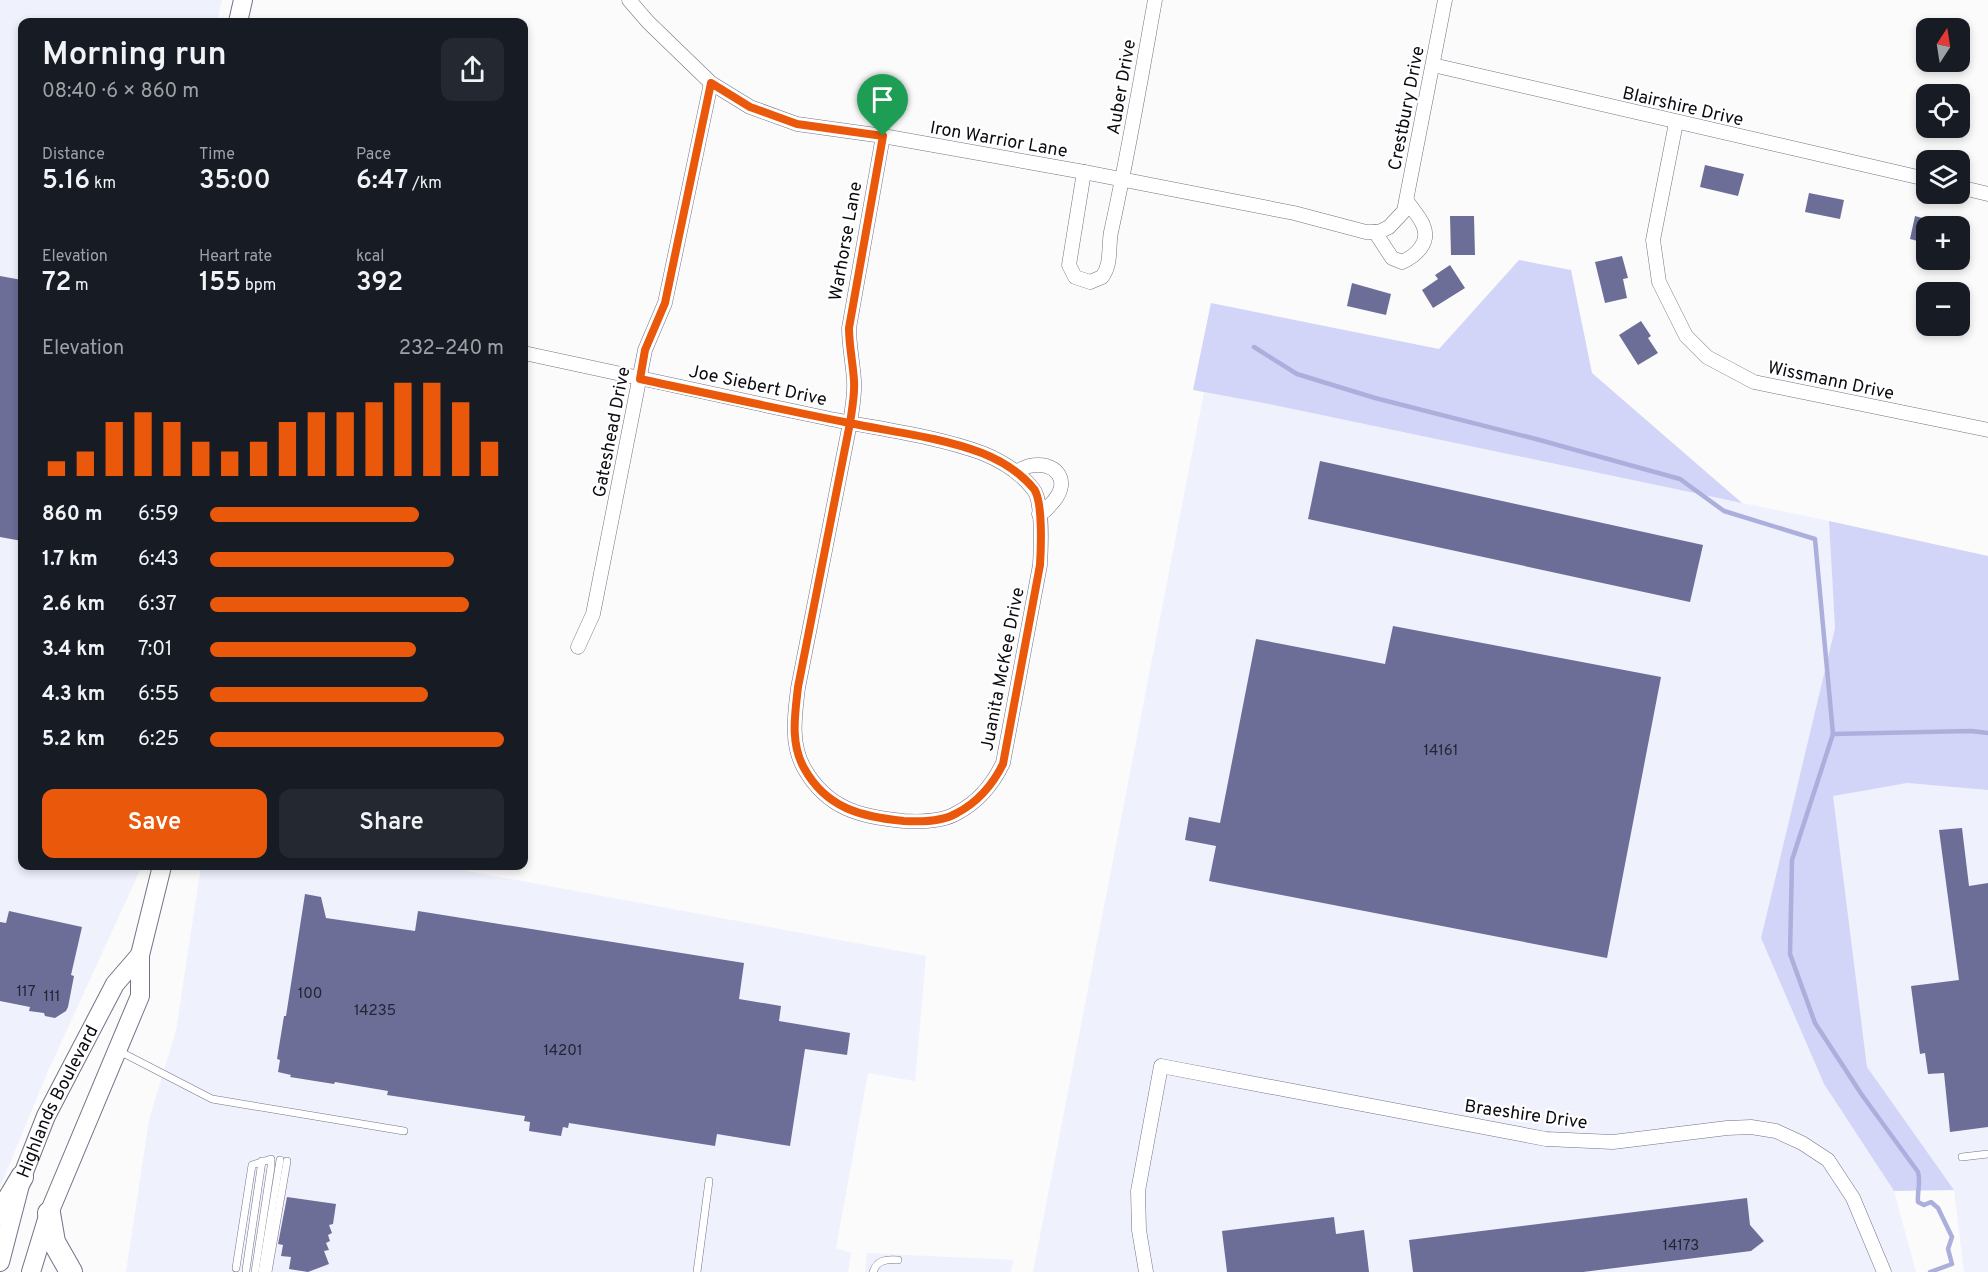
<!DOCTYPE html>
<meta charset="utf-8">
<style>
:root{--surface:#171b24;--page:#242831;--text:#f1f3f6;--muted:#9ea1a6;--accent:#ea580c}
body{margin:0;font-family:Overpass,sans-serif;background:var(--page);color:var(--text);height:100vh;display:flex;flex-direction:column;font-size:22px;white-space:nowrap}
*{box-sizing:border-box;margin:0}
p{font-size:20px;color:var(--muted)}
.icon{flex:none;width:33px;height:33px;fill:none;stroke:currentColor;stroke-width:2;stroke-linecap:round;stroke-linejoin:round}
.map{position:relative;flex:1;overflow:hidden}
.details{position:absolute;left:18px;top:18px;width:510px;height:852px;display:flex;flex-direction:column;background:var(--surface);border-radius:12px;box-shadow:0 3px 9px #0003}
.details>*{flex:none}
.needle{width:39px;rotate:12deg}
.buttons{position:absolute;left:1916px;top:18px;display:grid;gap:12px}
.buttons a{display:grid;place-items:center;width:54px;height:54px;border-radius:12px;background:var(--surface);box-shadow:0 3px 9px #0003;font-size:30px}
.pin{position:absolute;display:grid;place-items:center;width:51px;height:51px;color:#fff;margin:-62px -26px;border-radius:50% 50% 50% 0;rotate:-45deg;box-shadow:0 0 6px #0007}
.pin .icon{rotate:45deg}
.round{display:grid;place-items:center;flex:none;width:63px;height:63px;border-radius:12px;background:var(--page)}
.head{display:flex;align-items:center;justify-content:space-between;height:102px;padding:0 24px}
h1{font-size:33px;font-weight:600;line-height:45px}
.stats{display:grid;grid-template-columns:repeat(3,1fr);gap:9px;height:102px;padding:6px 24px}
.stats div{display:grid;align-content:center}
.stats b{font-size:26px;font-weight:600}
.stats small{font-size:16px;font-weight:400}
.stats p{font-size:16px}
.chart{height:168px;padding:12px 24px}
.chart p{display:flex;justify-content:space-between}
.chart svg{width:100%;height:108px;margin-top:6px;stroke:var(--accent);stroke-width:6}
.action{display:flex;gap:12px;margin-top:auto;padding:12px 24px}
.action a{flex:1;height:69px;border-radius:12px;background:var(--accent);color:#fff;font-size:24px;font-weight:600;line-height:69px;text-align:center}
.action a+a{background:var(--page);color:var(--text)}
ul{padding:0 24px;list-style:none;font-size:20px}
li{display:grid;grid-template-columns:96px 72px 1fr;align-items:center;height:45px}
li i{height:15px;border-radius:8px;background:var(--accent)}
.map>svg:first-child{display:block}
.built{fill:#eff1fd}
.green{fill:#d2d5f8}
.lines{fill:none;stroke-linecap:round;stroke-linejoin:round}
.stream{stroke:#acaedc;stroke-width:4.5}
.building{fill:#6c6e98}
.service-casing{stroke:#727388;stroke-width:8}
.minor-casing{stroke:#727388;stroke-width:15}
.tertiary-casing{stroke:#727388;stroke-width:20}
.primary-casing{stroke:#727388;stroke-width:24}
.service{stroke:#fff;stroke-width:7}
.minor{stroke:#fff;stroke-width:14}
.tertiary{stroke:#fff;stroke-width:18}
.primary{stroke:#fff;stroke-width:22}
.route-casing{stroke:#fff;stroke-width:12}
.route{stroke:#ea580c;stroke-width:8}
.labels{text-anchor:middle;stroke-width:4.5;stroke-linejoin:round;paint-order:stroke}
.number-label{font-size:15px;fill:#232434}
.street-label{font-size:18px;fill:#0b0b12;stroke:#fff}
</style>
<div class="map">
<svg width="1988" height="1272" viewBox="0 0 1988 1272">
<rect width="100%" height="100%" fill="#fbfbfb"/>
<!-- built -->
<g class="built">
<polygon points="0,0 222,0 217,22 22,22 22,866 142,866 48,1071 0,1187"/>
<polygon points="1204,392 1269,404 1829,521 1835,628 1761,938 1824,1084 1894,1191 1916,1272 1033,1272"/>
<polygon points="1907,783 1988,790 1988,1272 1964,1272 1954,1190 1867,1067 1832,795"/>
<polygon points="201,866 440,866 926,956 915,1081 868,1073 836,1248 851,1253 848,1272 126,1272 149,1120 176,1031"/>
<polygon points="867,1253 1013,1260 1011,1272 865,1272"/>
</g>
<!-- green -->
<g class="green">
<polygon points="1519,260 1571,270 1592,373 1742,503 1269,404 1193,390 1211,303 1439,349"/>
<polygon points="1829,521 1988,556 1988,790 1907,783 1833,796 1867,1067 1954,1190 1894,1191 1824,1084 1761,938 1835,628"/>
</g>
<g class="lines">
<!-- stream -->
<g class="stream">
<path d="M1254 347 1297 374 1375 398 1536 439 1680 479 1724 511 1815 539 1833 734 1792 860 1790 954 1815 1023 1862 1095 1918 1172C1921 1184 1917 1191 1918 1202L1924 1205 1931 1202 1938 1208 1952 1237 1948 1249 1952 1264 1930 1272"/>
<polyline points="1833,734 1971,731 1988,733"/>
</g>
</g>
<!-- building -->
<g class="building">
<polygon points="1705,165 1744,174 1738,196 1700,187"/>
<polygon points="1809,193 1844,200 1840,219 1805,212"/>
<polygon points="1450,216 1474,216 1475,255 1451,255"/>
<polygon points="1915,216 1926,219 1926,243 1910,239"/>
<polygon points="1622,256 1628,278 1623,279 1627,298 1605,303 1595,262"/>
<polygon points="1450,265 1465,288 1433,308 1422,290 1438,279 1435,275"/>
<polygon points="0,276 22,280 22,541 0,537"/>
<polygon points="1352,283 1391,294 1386,315 1347,306"/>
<polygon points="1641,321 1651,336 1648,338 1658,353 1638,365 1619,335"/>
<polygon points="1320,461 1703,545 1690,602 1308,519"/>
<polygon points="1393,626 1661,677 1607,958 1209,881 1216,846 1185,840 1189,817 1220,823 1256,639 1385,664"/>
<polygon points="1962,828 1969,886 1988,883 1988,1127 1950,1132 1944,1073 1928,1074 1925,1053 1920,1054 1911,986 1959,980 1939,830"/>
<polygon points="305,894 321,897 326,918 415,931 418,911 744,963 739,999 781,1006 779,1021 850,1033 847,1055 805,1049 790,1146 717,1134 715,1146 569,1123 568,1128 563,1127 561,1136 529,1131 530,1122 524,1121 525,1116 387,1095 388,1091 335,1082 334,1084 290,1077 291,1075 278,1072 280,1060 277,1059 284,1016 286,1016"/>
<polygon points="9,911 82,927 71,975 74,976 68,1007 66,1011 55,1018 45,1016 44,1013 29,1011 30,1007 0,1001 0,922 6,923"/>
<polygon points="287,1197 336,1204 333,1224 329,1225 332,1233 328,1235 330,1241 326,1243 329,1250 324,1251 329,1264 308,1272 289,1269 291,1257 281,1256 283,1245 278,1244"/>
<polygon points="1747,1198 1750,1225 1764,1241 1751,1251 1583,1272 1413,1272 1409,1240"/>
<polygon points="1334,1217 1336,1234 1364,1230 1369,1272 1227,1272 1222,1231"/>
</g>
<g class="lines">
<defs>
<g id="service">
<polyline points="119,1051 212,1099 404,1131"/>
<polyline points="1962,1157 1988,1154"/>
<polyline points="236,1268 252,1165 271,1159 271,1167 255,1272"/>
<polyline points="246,1270 262,1161"/>
<polyline points="262,1272 280,1160"/>
<polyline points="268,1272 287,1161"/>
<polyline points="697,1272 709,1181"/>
<path d="M873 1272C877 1260 886 1259 898 1260"/>
</g>
<g id="minor">
<polyline points="629,0 648,22 711,83 750,107 797,124 883,136 1084,172 1294,213 1366,232 1379,232 1389,227 1404,211 1445,0"/>
<polyline points="1433,65 1926,179"/>
<polyline points="1676,123 1653,240 1659,282 1686,336 1707,357 1754,382 1988,430"/>
<path d="M1084 172 1069 265 1075 277 1090 282 1102 277C1112 264 1108 247 1111 232 1128 155 1141 78 1155 0"/>
<polyline points="1959,187 1988,194"/>
<path d="M1375 232 1392 258 1402 262C1416 256 1431 242 1423 225 1420 217 1412 209 1407 201"/>
<path d="M524 353C624 375 725 397 826 418 877 429 932 435 982 453 1002 461 1020 472 1033 489 1043 500 1041 549 1040 565L1003 763C993 784 978 802 957 813 942 822 921 822 904 821 861 817 827 809 804 768 790 743 795 714 798 688L850 423C852 409 855 395 854 381 853 363 849 346 849 328L883 136"/>
<path d="M1016 472C1020 470 1025 467 1029 466 1055 460 1072 480 1053 502 1048 507 1046 512 1039 514"/>
<polyline points="578,647 593,614 645,350 665,303 711,83"/>
<polyline points="1146,1272 1139,1230 1138,1191 1161,1066 1546,1139 1613,1142 1727,1128 1751,1127 1776,1131 1802,1143 1828,1160 1853,1198 1884,1272"/>
</g>
<g id="tertiary">
<polyline points="238,22 243,0"/>
<path id="s1" d="M0 1262 22 1177 46 1116 115 984 140 955"/>
<polyline points="31,1272 49,1213 140,996 140,955 162,866"/>
</g>
<g id="primary">
<polyline points="49,1213 54,1242 71,1272"/>
<polyline points="0,1214 22,1177"/>
</g>
</defs>
<!-- service casing -->
<use href="#service" class="service-casing"/>
<!-- minor casing -->
<use href="#minor" class="minor-casing"/>
<!-- tertiary casing -->
<use href="#tertiary" class="tertiary-casing"/>
<!-- primary casing -->
<use href="#primary" class="primary-casing"/>
<!-- service -->
<use href="#service" class="service"/>
<!-- minor -->
<use href="#minor" class="minor"/>
<!-- tertiary -->
<use href="#tertiary" class="tertiary"/>
<!-- primary -->
<use href="#primary" class="primary"/>
</g>
<g class="lines">
<defs>
<path id="route" d="M883 136 849 328C849 346 853 363 854 381 855 395 852 409 850 423L798 687C795 714 790 743 804 768 826 808 861 817 904 821 921 822 942 822 957 813 978 802 993 784 1003 764L1040 565C1041 549 1043 501 1034 489 1020 472 1002 461 982 453 940 437 893 432 849 423 779 409 710 394 640 379L645 350 665 303 711 83 750 107 797 124 883 136"/>
</defs>
<!-- route casing -->
<use href="#route" class="route-casing"/>
<!-- route -->
<use href="#route" class="route"/>
</g>
<g class="labels">
<!-- number labels -->
<g class="number-label">
<text x="1441" y="755">14161</text>
<text x="26" y="996">117</text>
<text x="310" y="998">100</text>
<text x="52" y="1001">111</text>
<text x="375" y="1015">14235</text>
<text x="563" y="1055">14201</text>
<text x="1681" y="1250">14173</text>
</g>
<!-- street labels -->
<g class="street-label">
<text transform="translate(1121 87) rotate(-80)" y="6">Auber Drive</text>
<text transform="translate(1683 106) rotate(13)" y="6">Blairshire Drive</text>
<text transform="translate(1406 108) rotate(-79)" y="6">Crestbury Drive</text>
<text transform="translate(999 139) rotate(10)" y="6">Iron Warrior Lane</text>
<text transform="translate(845 241) rotate(-80)" y="6">Warhorse Lane</text>
<text transform="translate(1831 380) rotate(12)" y="6">Wissmann Drive</text>
<text transform="translate(758 385) rotate(12)" y="6">Joe Siebert Drive</text>
<text transform="translate(611 432) rotate(-79)" y="6">Gateshead Drive</text>
<text transform="translate(1002 669) rotate(-79)" y="6">Juanita McKee Drive</text>
<text dy="6" stroke="none"><textPath href="#s1" startOffset="171">Highlands Boulevard</textPath></text>
<text transform="translate(1526 1114) rotate(8)" y="6">Braeshire Drive</text>
</g>
</g>
</svg>
<div class="buttons">
<a><svg class="needle" viewBox="-14 -14 28 28"><path d="M0-13l5 13h-10z" fill="#e53935"/><path d="M0 13l5-13h-10z" fill="#9ea1a6"/></svg></a>
<a><svg class="icon" aria-label="locate" viewBox="0 0 24 24"><circle cx="12" cy="12" r="6"/><path d="M12 2v4M12 18v4M2 12h4M18 12h4"/></svg></a>
<a><svg class="icon" aria-label="layers" viewBox="0 0 24 24"><path d="M12 4l9 5-9 5-9-5zM3 14l9 5 9-5"/></svg></a>
<a>+</a>
<a>−</a>
</div>
<div class="pin" style="left:883px;top:136px;background:#1e9e55"><svg class="icon" aria-label="arrive" viewBox="0 0 24 24"><path d="M6 21V4h12l-3 4 3 4H6"/></svg></div>
<section class="details">
<div class="head"><div><h1>Morning run</h1><p>08:40 · 6 × 860 m</p></div><a class="round"><svg class="icon" aria-label="share" viewBox="0 0 24 24"><path d="M12 15V3M7 8l5-5 5 5M5 13v7h14v-7"/></svg></a></div>
<div class="stats">
<div><p>Distance</p><b>5.16<small> km</small></b></div>
<div><p>Time</p><b>35:00</b></div>
<div><p>Pace</p><b>6:47<small> /km</small></b></div>
</div>
<div class="stats">
<div><p>Elevation</p><b>72<small> m</small></b></div>
<div><p>Heart rate</p><b>155<small> bpm</small></b></div>
<div><p>kcal</p><b>392</b></div>
</div>
<div class="chart"><p><span>Elevation</span>232–240 m</p>
<svg viewBox="0 0 160 44" preserveAspectRatio="none"><path d="M5 44V38M15 44V34M25 44V22M35 44V18M45 44V22M55 44V30M65 44V34M75 44V30M85 44V22M95 44V18M105 44V18M115 44V14M125 44V6M135 44V6M145 44V14M155 44V30"/></svg>
</div>
<ul>
<li><b>860 m</b>6:59<i style="width:71%"></i></li>
<li><b>1.7 km</b>6:43<i style="width:83%"></i></li>
<li><b>2.6 km</b>6:37<i style="width:88%"></i></li>
<li><b>3.4 km</b>7:01<i style="width:70%"></i></li>
<li><b>4.3 km</b>6:55<i style="width:74%"></i></li>
<li><b>5.2 km</b>6:25<i style="width:100%"></i></li>
</ul>
<div class="action"><a>Save</a><a>Share</a></div>
</section>
</div>
